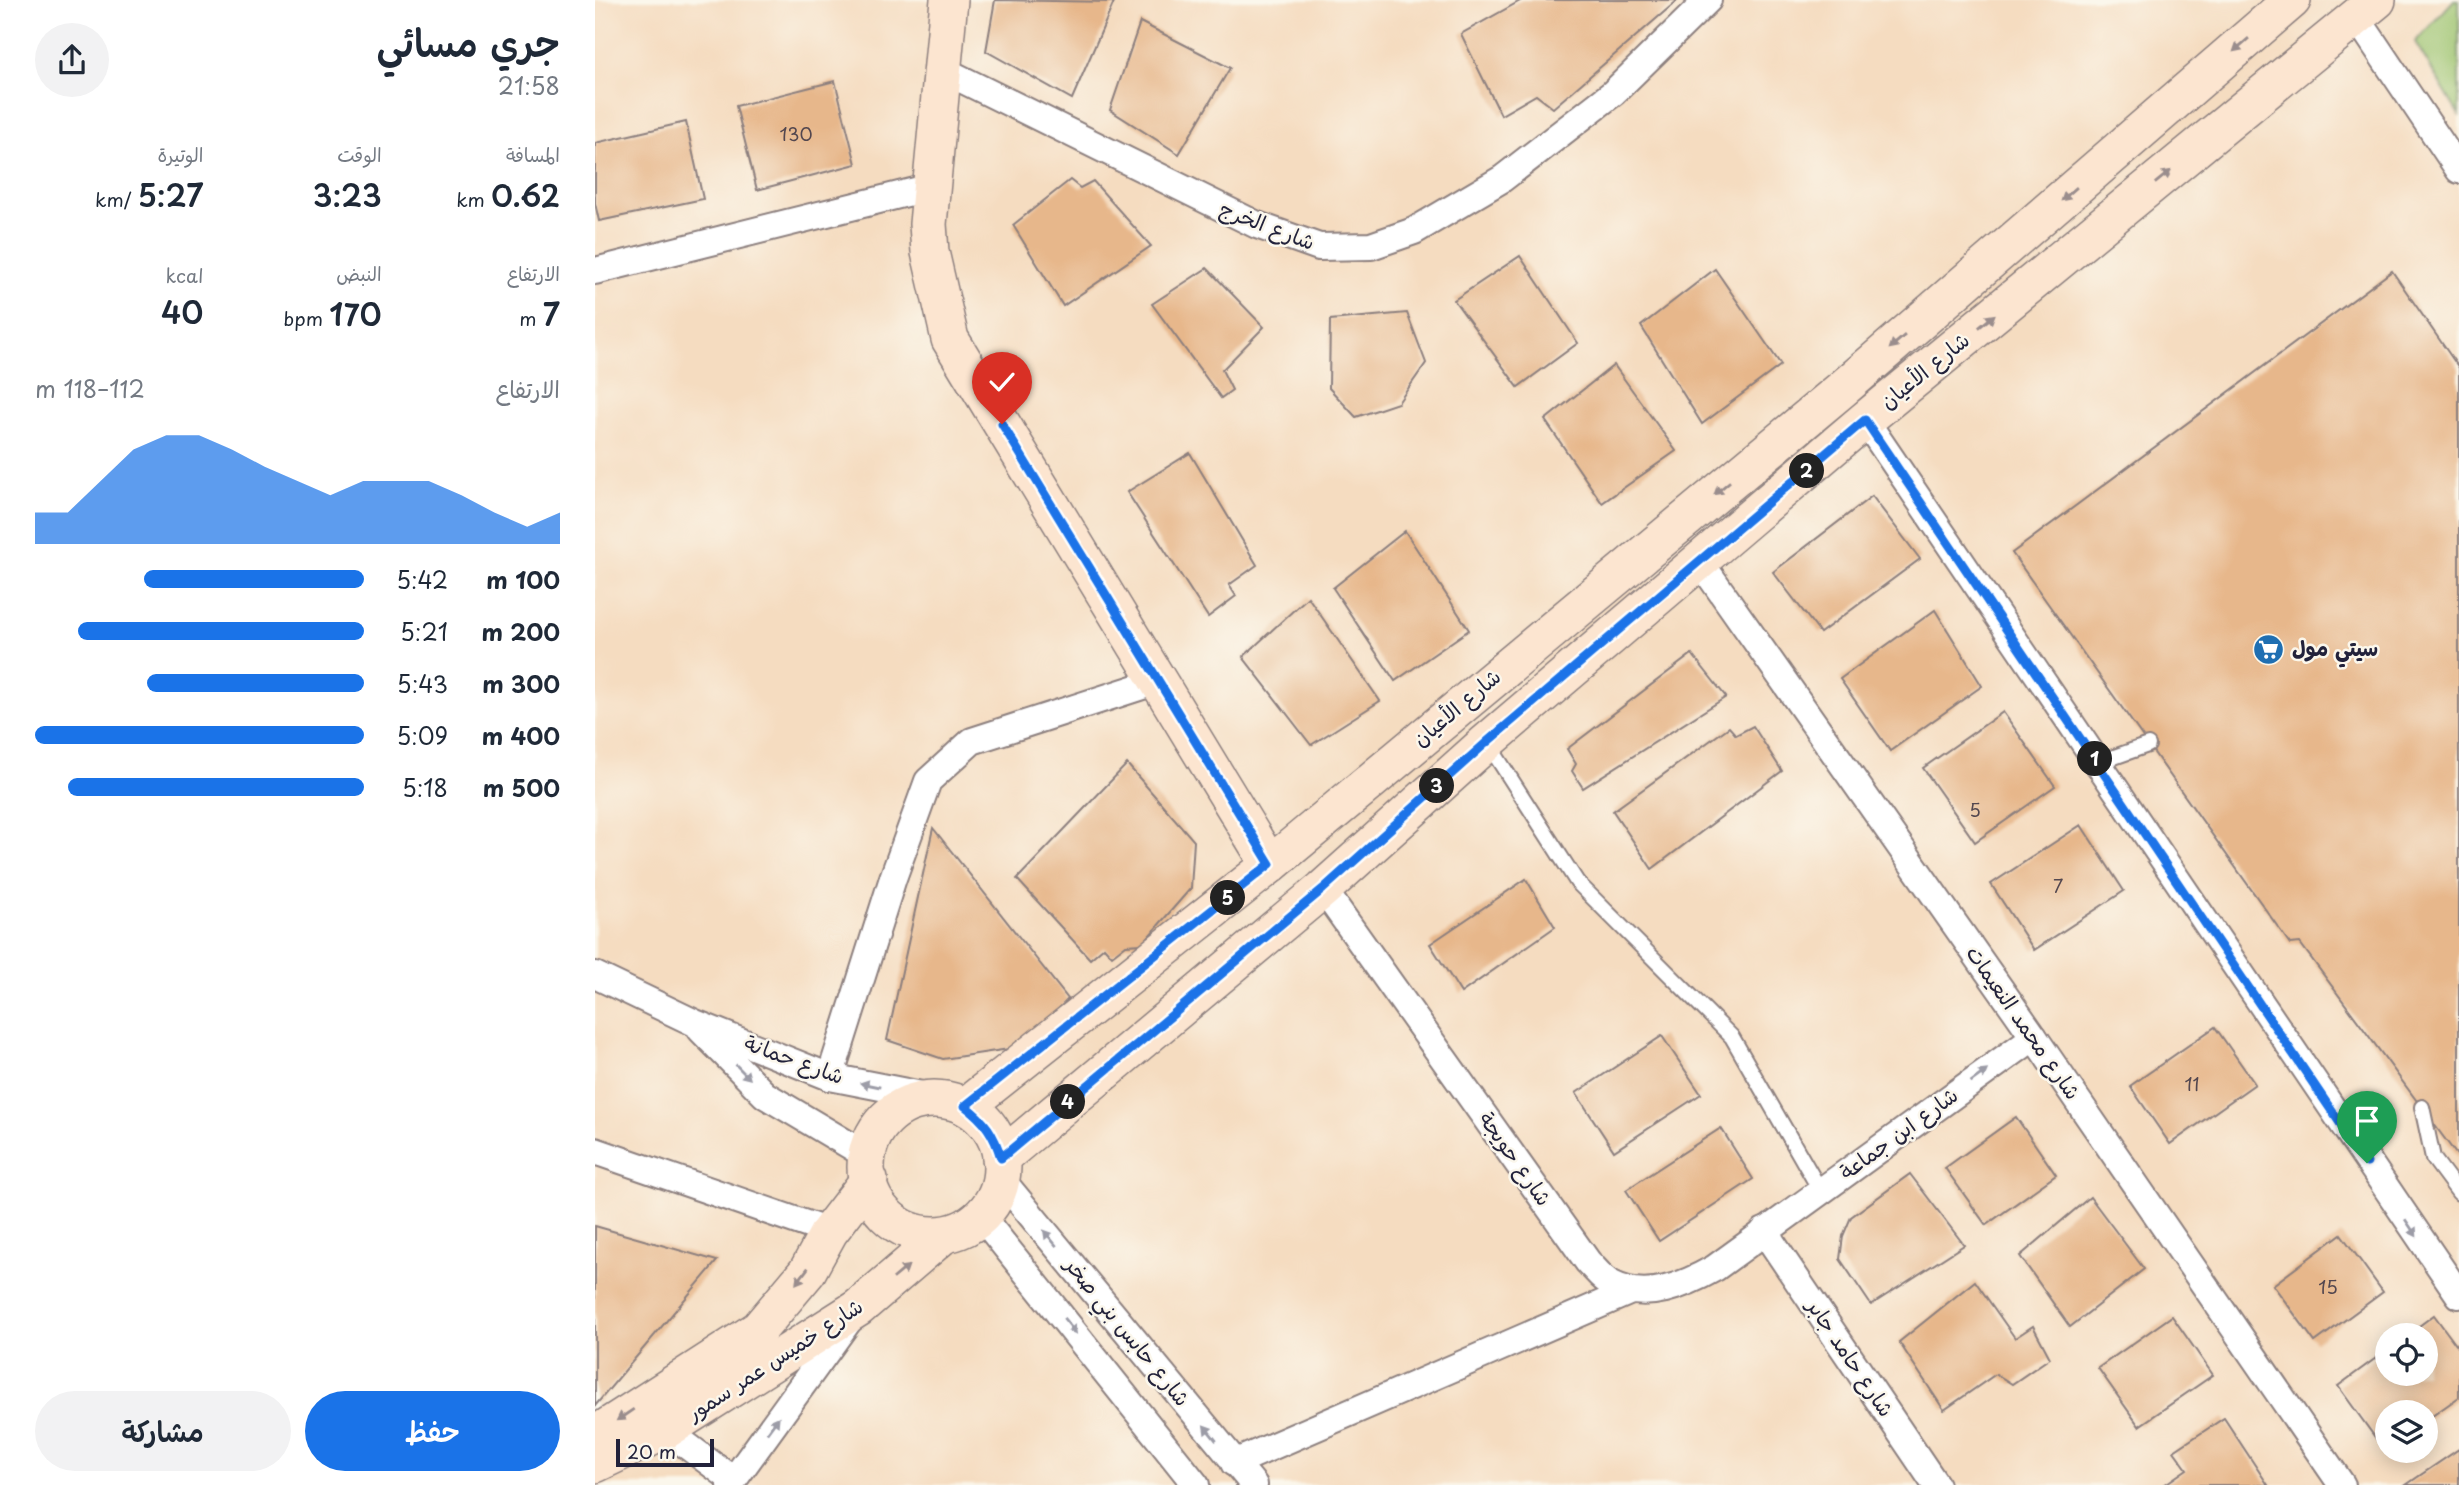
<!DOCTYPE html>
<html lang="ar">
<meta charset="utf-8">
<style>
:root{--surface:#fff;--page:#f2f2f3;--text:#1f2937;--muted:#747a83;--accent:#1a73e8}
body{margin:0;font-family:"Playpen Sans","Playpen Sans Arabic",sans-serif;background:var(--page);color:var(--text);direction:rtl;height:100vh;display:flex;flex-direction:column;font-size:26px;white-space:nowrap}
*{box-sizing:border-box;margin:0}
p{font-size:23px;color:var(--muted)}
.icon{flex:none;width:38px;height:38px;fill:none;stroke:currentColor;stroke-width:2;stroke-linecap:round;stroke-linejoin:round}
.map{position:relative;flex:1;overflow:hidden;direction:ltr}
.side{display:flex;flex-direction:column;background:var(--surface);width:595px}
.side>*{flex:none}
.tools{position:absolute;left:1780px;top:1323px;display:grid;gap:14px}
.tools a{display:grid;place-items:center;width:63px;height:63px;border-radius:50%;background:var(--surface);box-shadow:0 4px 18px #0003;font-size:35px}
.scale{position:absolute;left:21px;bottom:18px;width:98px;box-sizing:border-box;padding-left:7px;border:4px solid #22223b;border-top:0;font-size:19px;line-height:24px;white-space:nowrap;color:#22223b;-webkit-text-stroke:5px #fbf7ec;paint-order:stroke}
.pin{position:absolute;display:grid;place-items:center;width:60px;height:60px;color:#fff;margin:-72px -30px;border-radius:50% 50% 50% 0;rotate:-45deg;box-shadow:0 0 7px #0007}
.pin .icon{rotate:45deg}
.km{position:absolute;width:35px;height:35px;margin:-18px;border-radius:50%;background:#222;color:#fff;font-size:19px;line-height:35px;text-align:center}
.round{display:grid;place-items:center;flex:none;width:74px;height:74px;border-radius:37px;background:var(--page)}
.head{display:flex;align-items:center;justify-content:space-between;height:119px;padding:0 35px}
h1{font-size:38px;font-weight:600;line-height:52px}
.metrics{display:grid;grid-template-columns:repeat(3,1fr);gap:10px;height:119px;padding:7px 35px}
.metrics div{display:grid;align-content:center}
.metrics b{font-size:30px;font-weight:600}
.metrics small{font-size:19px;font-weight:400}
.metrics p{font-size:19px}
.chart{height:196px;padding:14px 35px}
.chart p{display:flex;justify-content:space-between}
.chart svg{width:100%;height:126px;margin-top:7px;fill:var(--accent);opacity:.7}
.action{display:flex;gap:14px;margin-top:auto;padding:14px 35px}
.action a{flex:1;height:80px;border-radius:42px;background:var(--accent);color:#fff;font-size:28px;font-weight:600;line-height:80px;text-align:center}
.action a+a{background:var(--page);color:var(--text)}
ul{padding:0 35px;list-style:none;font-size:23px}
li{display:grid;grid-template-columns:112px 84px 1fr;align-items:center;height:52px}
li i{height:18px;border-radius:9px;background:var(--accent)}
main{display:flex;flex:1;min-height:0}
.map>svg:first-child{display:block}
.green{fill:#9cc36e;stroke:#5f7254;stroke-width:2}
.building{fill:#e7b78b}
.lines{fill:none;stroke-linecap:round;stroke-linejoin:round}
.lane-casing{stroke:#8c7f7e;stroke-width:18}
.street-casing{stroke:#8c7f7e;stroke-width:30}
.secondary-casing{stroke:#8c7f7e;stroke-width:40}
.lane{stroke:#fff;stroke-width:14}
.street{stroke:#fff;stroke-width:26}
.secondary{stroke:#fce5d0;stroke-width:37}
.oneway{fill:#9a8d8d}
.oneway2{fill:#9c9ca7}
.route-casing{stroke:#fff;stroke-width:14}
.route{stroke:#1a73e8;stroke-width:9}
.labels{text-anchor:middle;stroke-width:5;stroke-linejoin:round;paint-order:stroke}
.number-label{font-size:18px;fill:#53474f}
.street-label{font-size:21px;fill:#22223b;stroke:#fbf7ec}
.poi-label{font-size:21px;font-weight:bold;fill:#22223b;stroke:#fbf7ec;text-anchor:start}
</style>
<main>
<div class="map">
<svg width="1864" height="1485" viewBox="0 0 1864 1485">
<rect width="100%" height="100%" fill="#fbf7ec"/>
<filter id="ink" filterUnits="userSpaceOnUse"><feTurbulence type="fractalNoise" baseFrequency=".0143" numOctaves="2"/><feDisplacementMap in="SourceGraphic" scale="14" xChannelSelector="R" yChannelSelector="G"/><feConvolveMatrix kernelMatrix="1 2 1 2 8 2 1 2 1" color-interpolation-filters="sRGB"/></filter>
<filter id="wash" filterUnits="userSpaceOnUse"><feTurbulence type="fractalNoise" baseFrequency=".00686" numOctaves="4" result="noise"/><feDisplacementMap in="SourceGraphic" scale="28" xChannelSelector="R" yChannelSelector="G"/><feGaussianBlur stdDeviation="1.57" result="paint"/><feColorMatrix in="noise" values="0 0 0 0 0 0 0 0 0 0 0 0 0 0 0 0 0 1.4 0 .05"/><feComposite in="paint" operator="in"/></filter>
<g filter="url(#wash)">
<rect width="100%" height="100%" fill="#f5dcc0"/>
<!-- green -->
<polygon class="green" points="1859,0 1864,0 1864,115 1820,42"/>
<g id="blocks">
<!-- building -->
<g class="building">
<polygon points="400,0 519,2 477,99 391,51"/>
<polygon points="927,0 1083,0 958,108 941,95 906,115 866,34"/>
<polygon points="545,22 635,68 584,154 515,110"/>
<polygon points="240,81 261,164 162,190 141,106"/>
<polygon points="91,122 108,199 4,221 0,203 0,143"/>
<polygon points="475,180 485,188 498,181 556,246 468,306 418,225"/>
<polygon points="925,256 983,343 923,387 859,300"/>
<polygon points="612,268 669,327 627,370 637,390 626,398 557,304"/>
<polygon points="1120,269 1186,365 1107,424 1046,326"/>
<polygon points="1797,271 1864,368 1864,1158 1705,943 1695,944 1417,553"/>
<polygon points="812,313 831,363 803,403 761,417 734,388 735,320"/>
<polygon points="1019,365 1081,451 1007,503 950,420"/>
<polygon points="595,453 662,565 634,585 641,596 613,617 532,492"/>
<polygon points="1277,496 1325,559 1225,633 1178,572"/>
<polygon points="810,531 874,630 800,681 738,588"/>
<polygon points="713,597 785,701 716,745 648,657"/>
<polygon points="1340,610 1387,686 1295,751 1245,679"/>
<polygon points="1097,654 1131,697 988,788 977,771 981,764 972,749"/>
<polygon points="1408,712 1460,786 1380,842 1328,768"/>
<polygon points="1158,726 1187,771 1057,869 1018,811 1134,727 1141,735"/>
<polygon points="532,764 599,841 596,888 547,944 531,945 517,956 509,947 495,959 422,879"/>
<polygon points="1486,825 1529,891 1439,950 1396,884"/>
<polygon points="338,828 473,999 427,1047 348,1059 292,1040"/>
<polygon points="931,879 960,927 866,993 835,944"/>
<polygon points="1620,1027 1660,1084 1575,1144 1535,1086"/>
<polygon points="1067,1036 1106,1094 1019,1151 981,1093"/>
<polygon points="1421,1117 1461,1175 1391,1225 1350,1168"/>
<polygon points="1126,1128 1158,1179 1064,1241 1031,1190"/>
<polygon points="1315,1174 1369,1245 1276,1305 1245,1259 1248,1236 1256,1217"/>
<polygon points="1495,1197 1549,1269 1475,1327 1425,1256"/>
<polygon points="0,1226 122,1261 0,1406"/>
<polygon points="1746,1234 1788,1292 1720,1342 1678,1285"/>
<polygon points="1380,1281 1420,1338 1438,1326 1455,1358 1417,1384 1401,1374 1349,1410 1304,1342"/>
<polygon points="1839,1315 1864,1349 1864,1397 1830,1421 1830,1412 1792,1412 1790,1451 1743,1386 1792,1350 1792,1374 1830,1374 1830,1335 1812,1335"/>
<polygon points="1577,1316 1618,1375 1544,1426 1503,1368"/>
<polygon points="1629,1418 1673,1485 1569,1485 1592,1469 1579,1451"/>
<polygon points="1864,1449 1864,1485 1811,1485"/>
</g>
</g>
</g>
<g filter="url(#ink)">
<use href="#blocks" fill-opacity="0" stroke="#8c7f7e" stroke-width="2"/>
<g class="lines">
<defs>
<g id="lane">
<polyline points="892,742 982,882 1137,1037 1225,1190"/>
<polyline points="1502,763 1553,745"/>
<polyline points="1827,1107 1838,1158 1864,1193"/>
</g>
<g id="street">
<polyline points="1762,18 1864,170"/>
<polyline points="346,69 662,225 724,247 776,246 819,231 907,179 1018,93 1113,0"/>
<polyline points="0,271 336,187"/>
<polyline points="1270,420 1864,1295"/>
<polyline points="1106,563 1439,1037 1747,1485"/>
<path d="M728 889 993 1262C1000 1269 1008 1280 1017 1284 1051 1302 1090 1285 1120 1268L1439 1037"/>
<polyline points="0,975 100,1023 235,1077 342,1098"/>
<polyline points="106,1030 170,1095 271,1155"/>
<polyline points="235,1077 298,878 333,781 377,741 563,681"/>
<polyline points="0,1151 234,1232"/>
<polyline points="406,1179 659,1485"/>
<polyline points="386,1216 601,1485"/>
<polyline points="1169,1231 1341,1485"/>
<polyline points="71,1430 138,1480"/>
<polyline points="639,1463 1036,1291"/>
<polyline points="135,1485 255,1319"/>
</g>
<g id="secondary">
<polyline points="354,0 333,224 335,252 355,339 675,865"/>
<circle cx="339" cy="1167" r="68"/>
<polyline points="371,1106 675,865 1246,390 1697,0"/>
<polyline points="406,1158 728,889 892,742 1270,420 1782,0"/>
<polyline points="0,1435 164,1329 212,1272 234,1232 274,1180"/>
<polyline points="0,1464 71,1430 263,1308 347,1236"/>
</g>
</defs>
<!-- lane casing -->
<use href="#lane" class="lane-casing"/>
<!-- street casing -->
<use href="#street" class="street-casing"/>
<!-- secondary casing -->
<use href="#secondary" class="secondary-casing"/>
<!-- lane -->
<use href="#lane" class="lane"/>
<!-- street -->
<use href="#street" class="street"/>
<!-- secondary -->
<use href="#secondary" class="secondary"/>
</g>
<!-- one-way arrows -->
<defs><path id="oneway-solid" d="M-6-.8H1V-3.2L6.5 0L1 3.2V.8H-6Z" transform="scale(1.75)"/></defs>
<g class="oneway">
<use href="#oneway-solid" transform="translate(1646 45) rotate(139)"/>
<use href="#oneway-solid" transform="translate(1568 177) rotate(-39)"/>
<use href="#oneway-solid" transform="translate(1474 194) rotate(139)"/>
<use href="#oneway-solid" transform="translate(1392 321) rotate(-39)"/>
<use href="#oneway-solid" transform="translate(1302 342) rotate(139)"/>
<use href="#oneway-solid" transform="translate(1127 488) rotate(140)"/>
<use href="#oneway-solid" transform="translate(306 1272) rotate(-40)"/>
<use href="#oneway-solid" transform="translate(207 1276) rotate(127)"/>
<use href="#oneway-solid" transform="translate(30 1415) rotate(146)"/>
</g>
<g class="oneway2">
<use href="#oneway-solid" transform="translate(148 1072) rotate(45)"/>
<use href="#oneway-solid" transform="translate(1384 1076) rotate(-36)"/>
<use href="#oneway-solid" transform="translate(275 1085) rotate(-169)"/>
<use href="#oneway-solid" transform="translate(1816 1228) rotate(56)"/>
<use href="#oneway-solid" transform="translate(455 1238) rotate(-129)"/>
<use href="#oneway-solid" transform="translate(475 1326) rotate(51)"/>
<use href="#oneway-solid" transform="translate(178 1425) rotate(-54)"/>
<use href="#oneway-solid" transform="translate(615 1433) rotate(-129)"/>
</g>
</g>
<g class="lines" filter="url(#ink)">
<defs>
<path id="route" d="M407 424 675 864 370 1106C390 1121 399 1134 406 1158L728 889 892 742 1270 420 1772 1163"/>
</defs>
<!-- route casing -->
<use href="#route" class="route-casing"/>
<!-- route -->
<use href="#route" class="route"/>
</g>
<!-- icons -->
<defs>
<symbol id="supermarket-disc" viewBox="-11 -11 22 22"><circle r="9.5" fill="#1f6fb2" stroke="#fbf7ec"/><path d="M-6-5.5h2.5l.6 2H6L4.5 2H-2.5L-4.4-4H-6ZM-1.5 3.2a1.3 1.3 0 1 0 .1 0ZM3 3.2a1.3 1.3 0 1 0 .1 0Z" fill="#fff"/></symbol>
</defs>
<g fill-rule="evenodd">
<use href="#supermarket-disc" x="1656" y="632" width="35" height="35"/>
</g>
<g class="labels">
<!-- number labels -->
<g class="number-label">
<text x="201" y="141">130</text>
<text x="1380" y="817">5</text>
<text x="1463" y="893">7</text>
<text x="1597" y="1091">11</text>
<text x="1733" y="1294">15</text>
</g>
<!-- street labels -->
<g class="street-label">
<text transform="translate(672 226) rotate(21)" y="7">شارع الخرج</text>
<text transform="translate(1330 371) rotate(-39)" y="7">شارع الأعيان</text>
<text transform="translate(862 708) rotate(-40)" y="7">شارع الأعيان</text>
<text transform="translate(1428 1023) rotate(55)" y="7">شارع محمد النعيمات</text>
<text transform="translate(199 1060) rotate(20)" y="7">شارع حمانة</text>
<text transform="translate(1304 1134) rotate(-36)" y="7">شارع ابن جماعة</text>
<text transform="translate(920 1159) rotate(55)" y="7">شارع حويجة</text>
<text transform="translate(532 1332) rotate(51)" y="7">شارع حابس بني صخر</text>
<text transform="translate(1255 1358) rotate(56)" y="7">شارع حامد جابر</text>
<text transform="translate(180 1360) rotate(-33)" y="7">شارع خميس عمر سمور</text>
</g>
<!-- poi labels -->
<g class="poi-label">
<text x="1697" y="656">سيتي مول</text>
</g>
</g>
</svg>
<div class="tools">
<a><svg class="icon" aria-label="locate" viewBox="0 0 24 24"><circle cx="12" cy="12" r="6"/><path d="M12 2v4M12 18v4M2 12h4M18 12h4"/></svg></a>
<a><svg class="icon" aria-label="layers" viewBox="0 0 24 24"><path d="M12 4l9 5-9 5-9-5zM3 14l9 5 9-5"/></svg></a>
</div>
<div class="scale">20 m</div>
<div class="pin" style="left:1772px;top:1163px;background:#1e9e55"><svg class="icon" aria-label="arrive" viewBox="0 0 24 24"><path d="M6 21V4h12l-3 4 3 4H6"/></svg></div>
<div class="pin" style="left:407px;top:424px;background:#d93025"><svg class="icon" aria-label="check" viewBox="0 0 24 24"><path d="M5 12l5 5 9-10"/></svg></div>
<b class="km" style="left:1500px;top:759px">1</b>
<b class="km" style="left:1212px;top:471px">2</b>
<b class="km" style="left:842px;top:786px">3</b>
<b class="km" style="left:473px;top:1102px">4</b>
<b class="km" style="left:633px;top:898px">5</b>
</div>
<section class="side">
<div class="head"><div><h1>جري مسائي</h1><p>21:58</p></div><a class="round"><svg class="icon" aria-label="share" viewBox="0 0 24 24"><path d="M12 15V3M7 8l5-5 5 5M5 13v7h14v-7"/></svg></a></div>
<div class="metrics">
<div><p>المسافة</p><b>0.62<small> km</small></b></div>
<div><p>الوقت</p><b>3:23</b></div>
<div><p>الوتيرة</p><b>5:27<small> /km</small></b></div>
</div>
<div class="metrics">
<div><p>الارتفاع</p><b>7<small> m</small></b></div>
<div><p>النبض</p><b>170<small> bpm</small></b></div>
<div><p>kcal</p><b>40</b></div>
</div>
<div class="chart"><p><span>الارتفاع</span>112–118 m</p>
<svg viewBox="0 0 160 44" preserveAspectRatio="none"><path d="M0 44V33L10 33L20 22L30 11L40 6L50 6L60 11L70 17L80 22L90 27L100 22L110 22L120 22L130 27L140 33L150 38L160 33V44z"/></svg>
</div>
<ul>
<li><b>100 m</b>5:42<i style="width:67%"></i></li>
<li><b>200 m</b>5:21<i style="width:87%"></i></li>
<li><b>300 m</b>5:43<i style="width:66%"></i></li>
<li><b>400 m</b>5:09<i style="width:100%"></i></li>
<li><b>500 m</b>5:18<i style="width:90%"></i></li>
</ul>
<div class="action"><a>حفظ</a><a>مشاركة</a></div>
</section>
</main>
